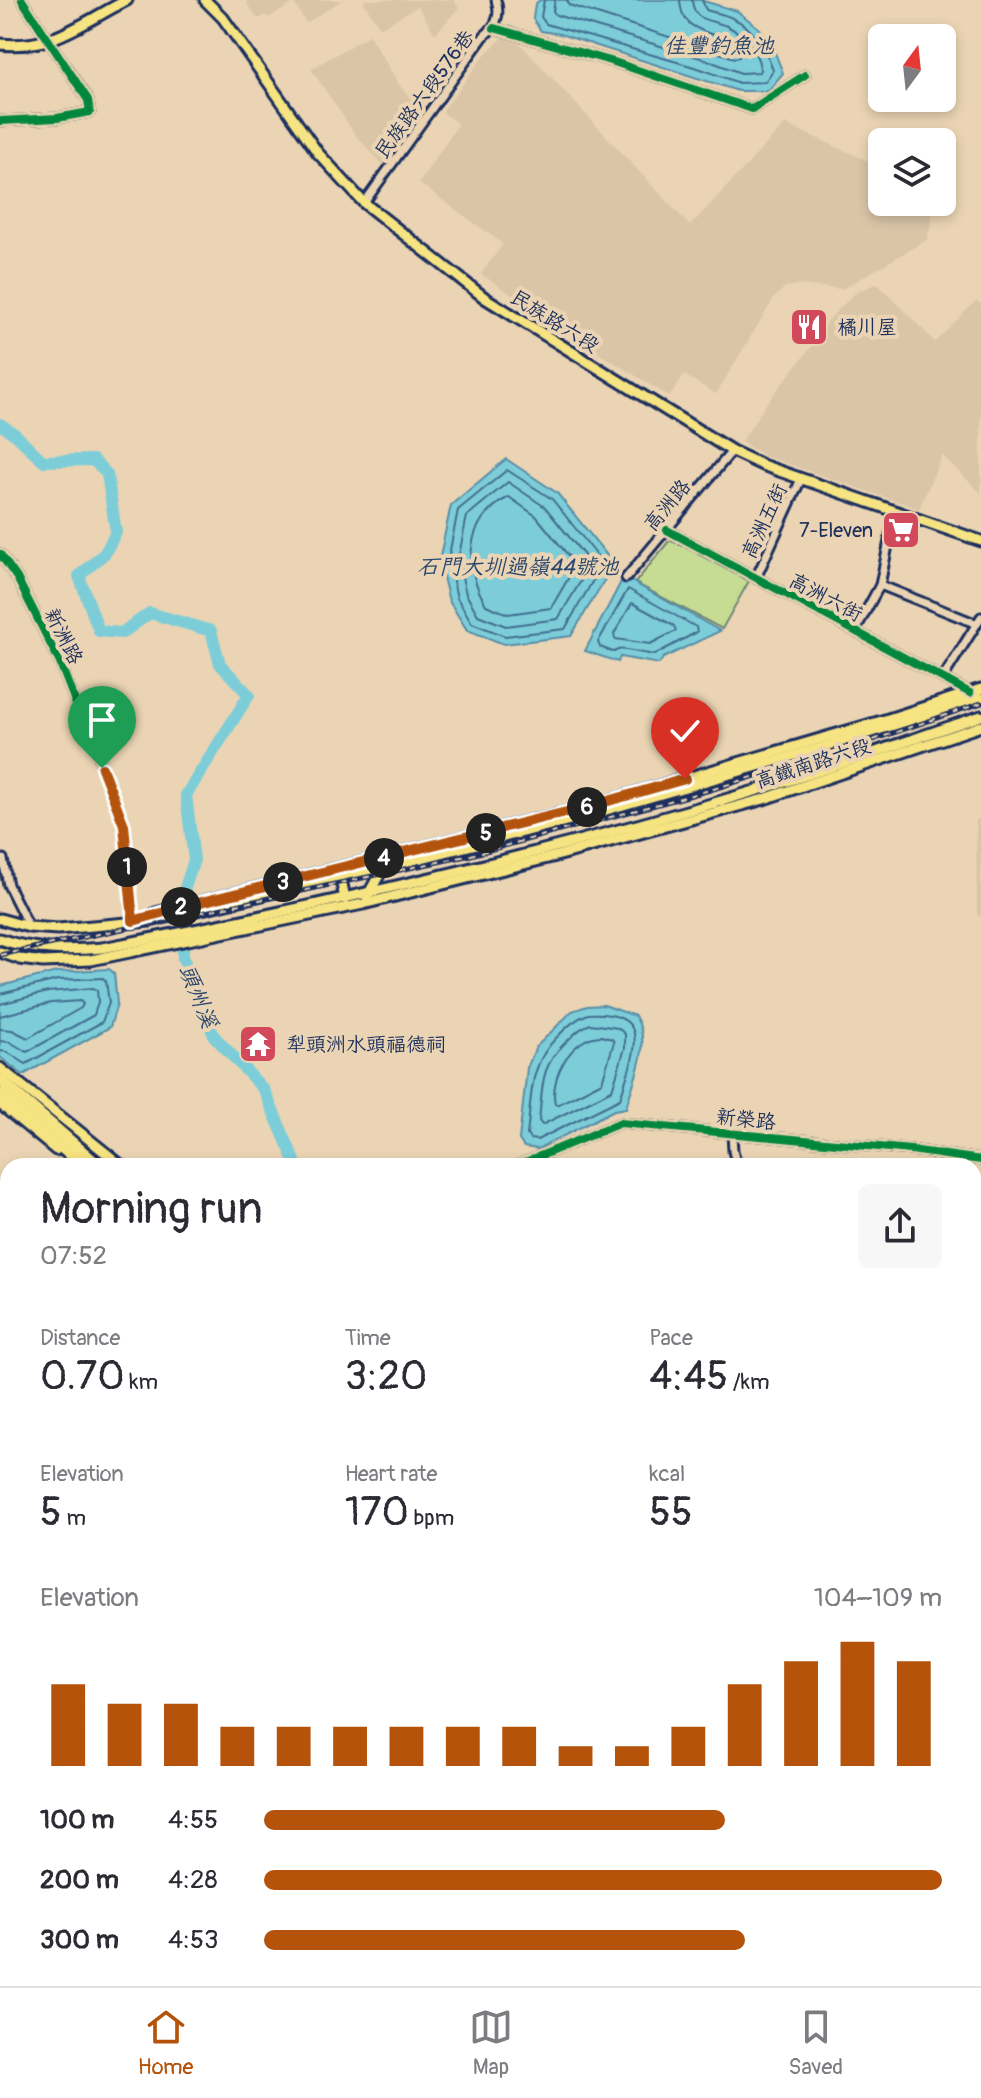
<!DOCTYPE html>
<meta charset="utf-8">
<style>
:root{--surface:#fff;--page:#f7f7f7;--text:#2b2b33;--muted:#7c7c81;--line:#e1e1e2;--accent:#b45309}
body{margin:0;font-family:Pangolin,"LXGW WenKai TC",sans-serif;background:var(--page);color:var(--text);height:100vh;display:flex;flex-direction:column;font-size:30px;white-space:nowrap}
*{box-sizing:border-box;margin:0}
p{font-size:26px;color:var(--muted)}
.icon{flex:none;width:44px;height:44px;fill:none;stroke:currentColor;stroke-width:2;stroke-linecap:round;stroke-linejoin:round}
.map{position:relative;flex:1;overflow:hidden}
.drawer{position:absolute;left:0px;top:1158px;width:982px;height:828px;display:flex;flex-direction:column;background:var(--surface);border-radius:24px 24px 0 0;box-shadow:0 4px 12px #0003}
.drawer>*{flex:none}
.needle{width:52px;rotate:15deg}
.tools{position:absolute;left:868px;top:24px;display:grid;gap:16px}
.tools a{display:grid;place-items:center;width:88px;height:88px;border-radius:12px;background:var(--surface);box-shadow:0 4px 12px #0003;font-size:40px}
.pin{position:absolute;display:grid;place-items:center;width:68px;height:68px;color:#fff;margin:-82px -34px;border-radius:50% 50% 50% 0;rotate:-45deg;box-shadow:0 0 8px #0007}
.pin .icon{rotate:45deg}
.km{position:absolute;width:40px;height:40px;margin:-20px;border-radius:50%;background:#222;color:#fff;font-size:22px;line-height:40px;text-align:center}
.round{display:grid;place-items:center;flex:none;width:84px;height:84px;border-radius:12px;background:var(--page)}
.overview{display:flex;align-items:center;justify-content:space-between;height:136px;padding:0 40px}
h1{font-size:44px;font-weight:600;line-height:60px}
.metrics{display:grid;grid-template-columns:repeat(3,1fr);gap:12px;height:136px;padding:8px 40px}
.metrics div{display:grid;align-content:center}
.metrics b{font-size:40px;font-weight:600}
.metrics small{font-size:22px;font-weight:400}
.metrics p{font-size:22px}
.chart{height:224px;padding:16px 40px}
.chart p{display:flex;justify-content:space-between}
.chart svg{width:100%;height:144px;margin-top:8px;stroke:var(--accent);stroke-width:6}
ul{padding:0 40px;list-style:none;font-size:26px}
li{display:grid;grid-template-columns:128px 96px 1fr;align-items:center;height:60px}
li i{height:20px;border-radius:10px;background:var(--accent)}
.tab-bar{display:flex;justify-content:space-around;align-items:center;height:112px;border-top:2px solid var(--line);background:var(--surface);font-size:22px;color:var(--muted)}
.tab-bar a{display:grid;justify-items:center;gap:4px}
.tab-bar .current{color:var(--accent)}
.map>svg:first-child{display:block}
.built{fill:#dac5a7}
.green{fill:#c5dc92;stroke:#708678;stroke-width:2}
.water{fill:#7dcdd9;stroke:#568ea8;stroke-width:2}
.lines{fill:none;stroke-linecap:round;stroke-linejoin:round}
.shore{stroke:#426e8f;stroke-width:2}
.stream{stroke:#568ea8;stroke-width:2}
.river{stroke:#7dcdd9;stroke-width:12}
.minor-casing{stroke:#1b2f5e;stroke-width:13}
.major-casing{stroke:#1b2f5e;stroke-width:15}
.highway-casing{stroke:#1b2f5e;stroke-width:17}
.minor{stroke:#ead4b3;stroke-width:7}
.major{stroke:#f6e381;stroke-width:9}
.highway{stroke:#f6e381;stroke-width:11}
.rail-casing{stroke:#1b2f5e;stroke-width:5}
.rail{stroke:#ead4b3;stroke-width:2;stroke-dasharray:6;stroke-linecap:butt}
.cycleway-casing{stroke:#ead4b3;stroke-width:13}
.cycleway{stroke:#00873e;stroke-width:8}
.route-casing{stroke:#fff;stroke-width:16}
.route{stroke:#b45309;stroke-width:10}
.labels{text-anchor:middle;stroke-width:8;stroke-linejoin:round;paint-order:stroke}
.street-label{font-size:20px;fill:#1b2f5e;stroke:#ead4b3}
.poi-label{font-size:20px;fill:#1b2f5e;stroke:#ead4b3;text-anchor:start}
.water-label{font-size:22px;font-style:italic;fill:#2a4770;stroke:#ead4b3}
</style>
<div class="map">
<svg width="981" height="1986" viewBox="0 0 981 1986">
<rect width="100%" height="100%" fill="#ead4b3"/>
<filter id="ink" filterUnits="userSpaceOnUse"><feTurbulence type="fractalNoise" baseFrequency=".0125" numOctaves="2"/><feDisplacementMap in="SourceGraphic" scale="16" xChannelSelector="R" yChannelSelector="G"/><feConvolveMatrix kernelMatrix="1 2 1 2 8 2 1 2 1" color-interpolation-filters="sRGB"/></filter>
<g filter="url(#ink)">
<!-- built -->
<g class="built">
<polygon points="247,0 342,0 306,23 294,3 268,18 266,15 258,19 247,4"/>
<polygon points="365,0 454,0 459,8 435,34 418,6 380,28 364,3"/>
<polygon points="509,32 690,226 785,124 882,167 882,202 927,202 931,206 932,220 927,240 842,289 800,285 785,287 774,298 716,394 684,375 670,397 584,344 481,274 503,244 419,183 458,124 442,112 486,53"/>
<polygon points="369,35 402,89 421,109 382,164 357,137 311,69"/>
<polygon points="877,283 935,342 976,301 981,304 981,493 942,455 919,509 765,456 741,442 766,404 816,341 826,322 854,294"/>
<polygon points="981,817 981,916 977,915 976,821"/>
<polygon points="974,1732 981,1732 981,1986 855,1986 849,1978 974,1978"/>
</g>
<!-- green -->
<polygon class="green" points="669,541 674,541 749,581 722,629 635,583"/>
<!-- water -->
<g class="water">
<polygon points="540,0 700,0 737,11 760,29 773,48 783,73 768,91 738,91 560,34 541,31 533,19 535,4"/>
<polygon points="506,459 557,493 614,564 571,636 504,644 467,630 449,601 439,561 451,505"/>
<polygon points="631,581 720,631 663,658 659,664 620,657 618,662 585,651 621,582"/>
<polygon points="109,969 114,973 117,1004 110,1027 23,1075 0,1057 0,986 57,972"/>
<path d="M604 1005 635 1016C653 1045 634 1077 626 1108L614 1110 538 1149 524 1147 519 1140 527 1068 536 1047 572 1011 587 1006Z"/>
</g>
<g class="lines">
<!-- shore -->
<g class="shore">
<path d="M544 0 541 17 546 24 701 69 739 83 765 82 773 70C765 49 754 27 732 18 724 14 715 13 706 10L702 0"/>
<path d="M555 0 553 11 556 15 704 59 741 73 760 72C761 55 744 35 729 27 712 19 694 24 692 0"/>
<path d="M567 0 569 5 735 58 739 57 738 50C733 45 727 40 721 38 700 29 681 28 680 0"/>
<polygon points="507,470 552,499 603,563 565,629 505,636 472,623 457,598 448,560 458,510"/>
<polygon points="508,482 545,507 591,564 558,619 506,626 478,615 466,594 458,560 467,516"/>
<path d="M509 497 536 516 576 565 551 608 508 614 486 605C463 566 465 519 509 497Z"/>
<polygon points="628,589 696,627 697,632 654,655 621,649 613,652 600,647 598,642"/>
<polygon points="632,603 674,626 676,631 650,644 615,639 614,634"/>
<polyline points="0,994 58,980 103,978 106,981 109,1003 102,1022 26,1064 7,1052 0,1051"/>
<polyline points="0,1004 48,992 93,988 97,990 98,1002 94,1015 27,1052 10,1042 0,1041"/>
<path d="M588 1014C658 1010 632 1057 620 1099L537 1140 530 1139 527 1135C532 1096 528 1065 558 1036 568 1026 575 1019 588 1014Z"/>
<polyline points="0,1016 51,1003 80,1001 83,1004 81,1008 28,1038 12,1030 0,1029"/>
<path d="M591 1024 618 1028 625 1034V1048L612 1090 542 1125 539 1121C543 1087 539 1068 565 1043 574 1035 580 1027 591 1024Z"/>
<path d="M601 1036 612 1039 614 1042 602 1082 559 1104H555C549 1078 572 1036 601 1036Z"/>
</g>
<!-- stream -->
<g class="stream">
<polyline points="974,1347 981,1347"/>
<polyline points="0,1529 8,1528"/>
<polyline points="0,1575 8,1580"/>
</g>
<!-- river -->
<g class="river">
<polyline points="0,424 16,435 43,461 93,460 107,474 116,532 105,553 79,576 99,631 122,633 150,613 211,631 220,664 249,695 186,795 194,860 183,894"/>
<polyline points="183,945 183,958 214,1036 264,1090 297,1166"/>
<polyline points="548,1978 551,1986"/>
</g>
<defs>
<g id="minor">
<polyline points="494,28 614,62 752,109 805,75"/>
<polyline points="0,121 57,118 90,112 88,100 22,0"/>
<path d="M364 203 484 36C496 26 501 16 496 0"/>
<polyline points="667,530 970,693"/>
<polyline points="0,554 17,578 60,663 78,709 97,745 102,768 124,825 133,921"/>
<polyline points="626,578 732,451"/>
<polyline points="756,578 801,479"/>
<polyline points="880,585 977,624"/>
<polyline points="855,631 880,585 895,511"/>
<polyline points="943,678 981,617"/>
<polyline points="3,859 8,885 29,927"/>
<polyline points="732,1133 733,1151 737,1166"/>
<polyline points="516,1166 620,1123 911,1150 981,1160"/>
<polyline points="974,1351 981,1351"/>
<polyline points="0,1375 8,1371"/>
<polyline points="0,1643 8,1648"/>
<polyline points="0,1936 8,1965"/>
<polyline points="12,1978 14,1986"/>
<polyline points="351,1978 358,1986"/>
<polyline points="427,1978 430,1986"/>
</g>
<g id="major">
<polyline points="205,0 223,18 318,153 364,203 485,298 732,451 762,465 981,541"/>
<path d="M0 44C53 50 83 22 127 0"/>
<polyline points="336,878 342,884 345,899"/>
<polyline points="367,897 385,864"/>
<polyline points="155,913 591,806 885,720 981,689"/>
<polyline points="0,919 29,927 58,929 150,921 413,860 582,817 820,748 981,698"/>
<path d="M0 939C33 951 67 951 102 948 334 904 565 850 791 780 855 760 918 737 981 716"/>
<polyline points="0,952 20,959 43,962 91,960 363,904 560,855 764,799 981,726"/>
<polyline points="0,1068 122,1166"/>
<polyline points="0,1104 56,1150"/>
<polyline points="806,1978 812,1986"/>
<polyline points="840,1978 846,1986"/>
</g>
<g id="highway">
<polyline points="0,1080 99,1166"/>
<polyline points="0,1094 83,1166"/>
<polyline points="819,1978 825,1986"/>
<polyline points="832,1978 838,1986"/>
</g>
</defs>
<!-- minor casing -->
<use href="#minor" class="minor-casing"/>
<!-- major casing -->
<use href="#major" class="major-casing"/>
<!-- highway casing -->
<use href="#highway" class="highway-casing"/>
<!-- minor -->
<use href="#minor" class="minor"/>
<!-- major -->
<use href="#major" class="major"/>
<!-- highway -->
<use href="#highway" class="highway"/>
<defs>
<polyline id="rail" points="0,955 471,855 710,790 876,739 981,703"/>
</defs>
<!-- rail casing -->
<use href="#rail" class="rail-casing"/>
<!-- rail -->
<use href="#rail" class="rail"/>
<defs>
<g id="cycleway">
<polyline points="494,28 614,62 752,109 805,75"/>
<polyline points="0,121 57,118 90,112 88,100 22,0"/>
<polyline points="667,530 970,693"/>
<polyline points="0,554 17,578 60,663 78,709 97,745 102,768 124,825 133,921"/>
<polyline points="516,1166 620,1123 911,1150 981,1160"/>
</g>
</defs>
<!-- cycleway casing -->
<use href="#cycleway" class="cycleway-casing"/>
<!-- cycleway -->
<use href="#cycleway" class="cycleway"/>
</g>
</g>
<g class="lines" filter="url(#ink)">
<defs>
<polyline id="route" points="102,768 124,825 133,921 189,905 591,806 685,779"/>
</defs>
<!-- route casing -->
<use href="#route" class="route-casing"/>
<!-- route -->
<use href="#route" class="route"/>
</g>
<!-- icons -->
<defs>
<symbol id="restaurant-square" viewBox="-11 -11 22 22"><rect x="-9" y="-9" width="18" height="18" rx="4" fill="#d1495b" stroke="#ead4b3"/><path d="M-5-6h1v4h1v-4h1v4h1v-4h1v5L-1.5 .5V6h-2V.5L-5-1ZM5-6V6H3V1.5H1.5Q1.5-4 5-6Z" fill="#fff"/></symbol>
<symbol id="supermarket-square" viewBox="-11 -11 22 22"><rect x="-9" y="-9" width="18" height="18" rx="4" fill="#d1495b" stroke="#ead4b3"/><path d="M-6-5.5h2.5l.6 2H6L4.5 2H-2.5L-4.4-4H-6ZM-1.5 3.2a1.3 1.3 0 1 0 .1 0ZM3 3.2a1.3 1.3 0 1 0 .1 0Z" fill="#fff"/></symbol>
<symbol id="temple-square" viewBox="-11 -11 22 22"><rect x="-9" y="-9" width="18" height="18" rx="4" fill="#d1495b" stroke="#ead4b3"/><path d="M0-6L5-2H3V0L6.5 2.5H4V6H1.5V3h-3V6H-4V2.5H-6.5L-3 0V-2H-5Z" fill="#fff"/></symbol>
</defs>
<g fill-rule="evenodd">
<use href="#restaurant-square" x="787" y="305" width="44" height="44"/>
<use href="#supermarket-square" x="879" y="508" width="44" height="44"/>
<use href="#temple-square" x="236" y="1022" width="44" height="44"/>
</g>
<g class="labels">
<!-- street labels -->
<g class="street-label">
<text transform="translate(424 94) rotate(-54)" y="7">民族路六段576巷</text>
<text transform="translate(555 321) rotate(32)" y="7">民族路六段</text>
<text transform="translate(667 505) rotate(-50)" y="7">高洲路</text>
<text transform="translate(764 521) rotate(-65)" y="7">高洲五街</text>
<text transform="translate(826 597) rotate(28)" y="7">高洲六街</text>
<text transform="translate(64 636) rotate(63)" y="7">新洲路</text>
<text transform="translate(813 763) rotate(-18)" y="7">高鐵南路六段</text>
<text transform="translate(746 1119) rotate(6)" y="7">新榮路</text>
</g>
<!-- poi labels -->
<g class="poi-label">
<text x="837" y="334">橘川屋</text>
<text x="873" y="537" text-anchor="end">7-Eleven</text>
<text x="286" y="1051">犁頭洲水頭福德祠</text>
</g>
<!-- water labels -->
<g class="water-label">
<text x="719" y="53">佳豐釣魚池</text>
<text x="518" y="574">石門大圳過嶺44號池</text>
<text transform="translate(199 996) rotate(68)" y="8">頭州溪</text>
</g>
</g>
</svg>
<div class="tools">
<a><svg class="needle" viewBox="-14 -14 28 28"><path d="M0-13l5 13h-10z" fill="#e53935"/><path d="M0 13l5-13h-10z" fill="#7c7c81"/></svg></a>
<a><svg class="icon" aria-label="layers" viewBox="0 0 24 24"><path d="M12 4l9 5-9 5-9-5zM3 14l9 5 9-5"/></svg></a>
</div>
<div class="pin" style="left:102px;top:768px;background:#1e9e55"><svg class="icon" aria-label="arrive" viewBox="0 0 24 24"><path d="M6 21V4h12l-3 4 3 4H6"/></svg></div>
<div class="pin" style="left:685px;top:779px;background:#d93025"><svg class="icon" aria-label="check" viewBox="0 0 24 24"><path d="M5 12l5 5 9-10"/></svg></div>
<b class="km" style="left:127px;top:867px">1</b>
<b class="km" style="left:181px;top:907px">2</b>
<b class="km" style="left:283px;top:882px">3</b>
<b class="km" style="left:384px;top:858px">4</b>
<b class="km" style="left:486px;top:833px">5</b>
<b class="km" style="left:587px;top:807px">6</b>
<section class="drawer">
<div class="overview"><div><h1>Morning run</h1><p>07:52</p></div><a class="round"><svg class="icon" aria-label="share" viewBox="0 0 24 24"><path d="M12 15V3M7 8l5-5 5 5M5 13v7h14v-7"/></svg></a></div>
<div class="metrics">
<div><p>Distance</p><b>0.70<small> km</small></b></div>
<div><p>Time</p><b>3:20</b></div>
<div><p>Pace</p><b>4:45<small> /km</small></b></div>
</div>
<div class="metrics">
<div><p>Elevation</p><b>5<small> m</small></b></div>
<div><p>Heart rate</p><b>170<small> bpm</small></b></div>
<div><p>kcal</p><b>55</b></div>
</div>
<div class="chart"><p><span>Elevation</span>104–109 m</p>
<svg viewBox="0 0 160 44" preserveAspectRatio="none"><path d="M5 44V19M15 44V25M25 44V25M35 44V32M45 44V32M55 44V32M65 44V32M75 44V32M85 44V32M95 44V38M105 44V38M115 44V32M125 44V19M135 44V12M145 44V6M155 44V12"/></svg>
</div>
<ul>
<li><b>100 m</b>4:55<i style="width:68%"></i></li>
<li><b>200 m</b>4:28<i style="width:100%"></i></li>
<li><b>300 m</b>4:53<i style="width:71%"></i></li>
</ul>
</section>
</div>
<nav class="tab-bar">
<a class="current"><svg class="icon" aria-label="home" viewBox="0 0 24 24"><path d="M3 11l9-7 9 7M6 9v11h12V9"/></svg>Home</a>
<a><svg class="icon" aria-label="map" viewBox="0 0 24 24"><path d="M3 6l6-2 6 2 6-2v14l-6 2-6-2-6 2zM9 4v14M15 6v14"/></svg>Map</a>
<a><svg class="icon" aria-label="saved" viewBox="0 0 24 24"><path d="M7 4h10v16l-5-4-5 4z"/></svg>Saved</a>
</nav>
